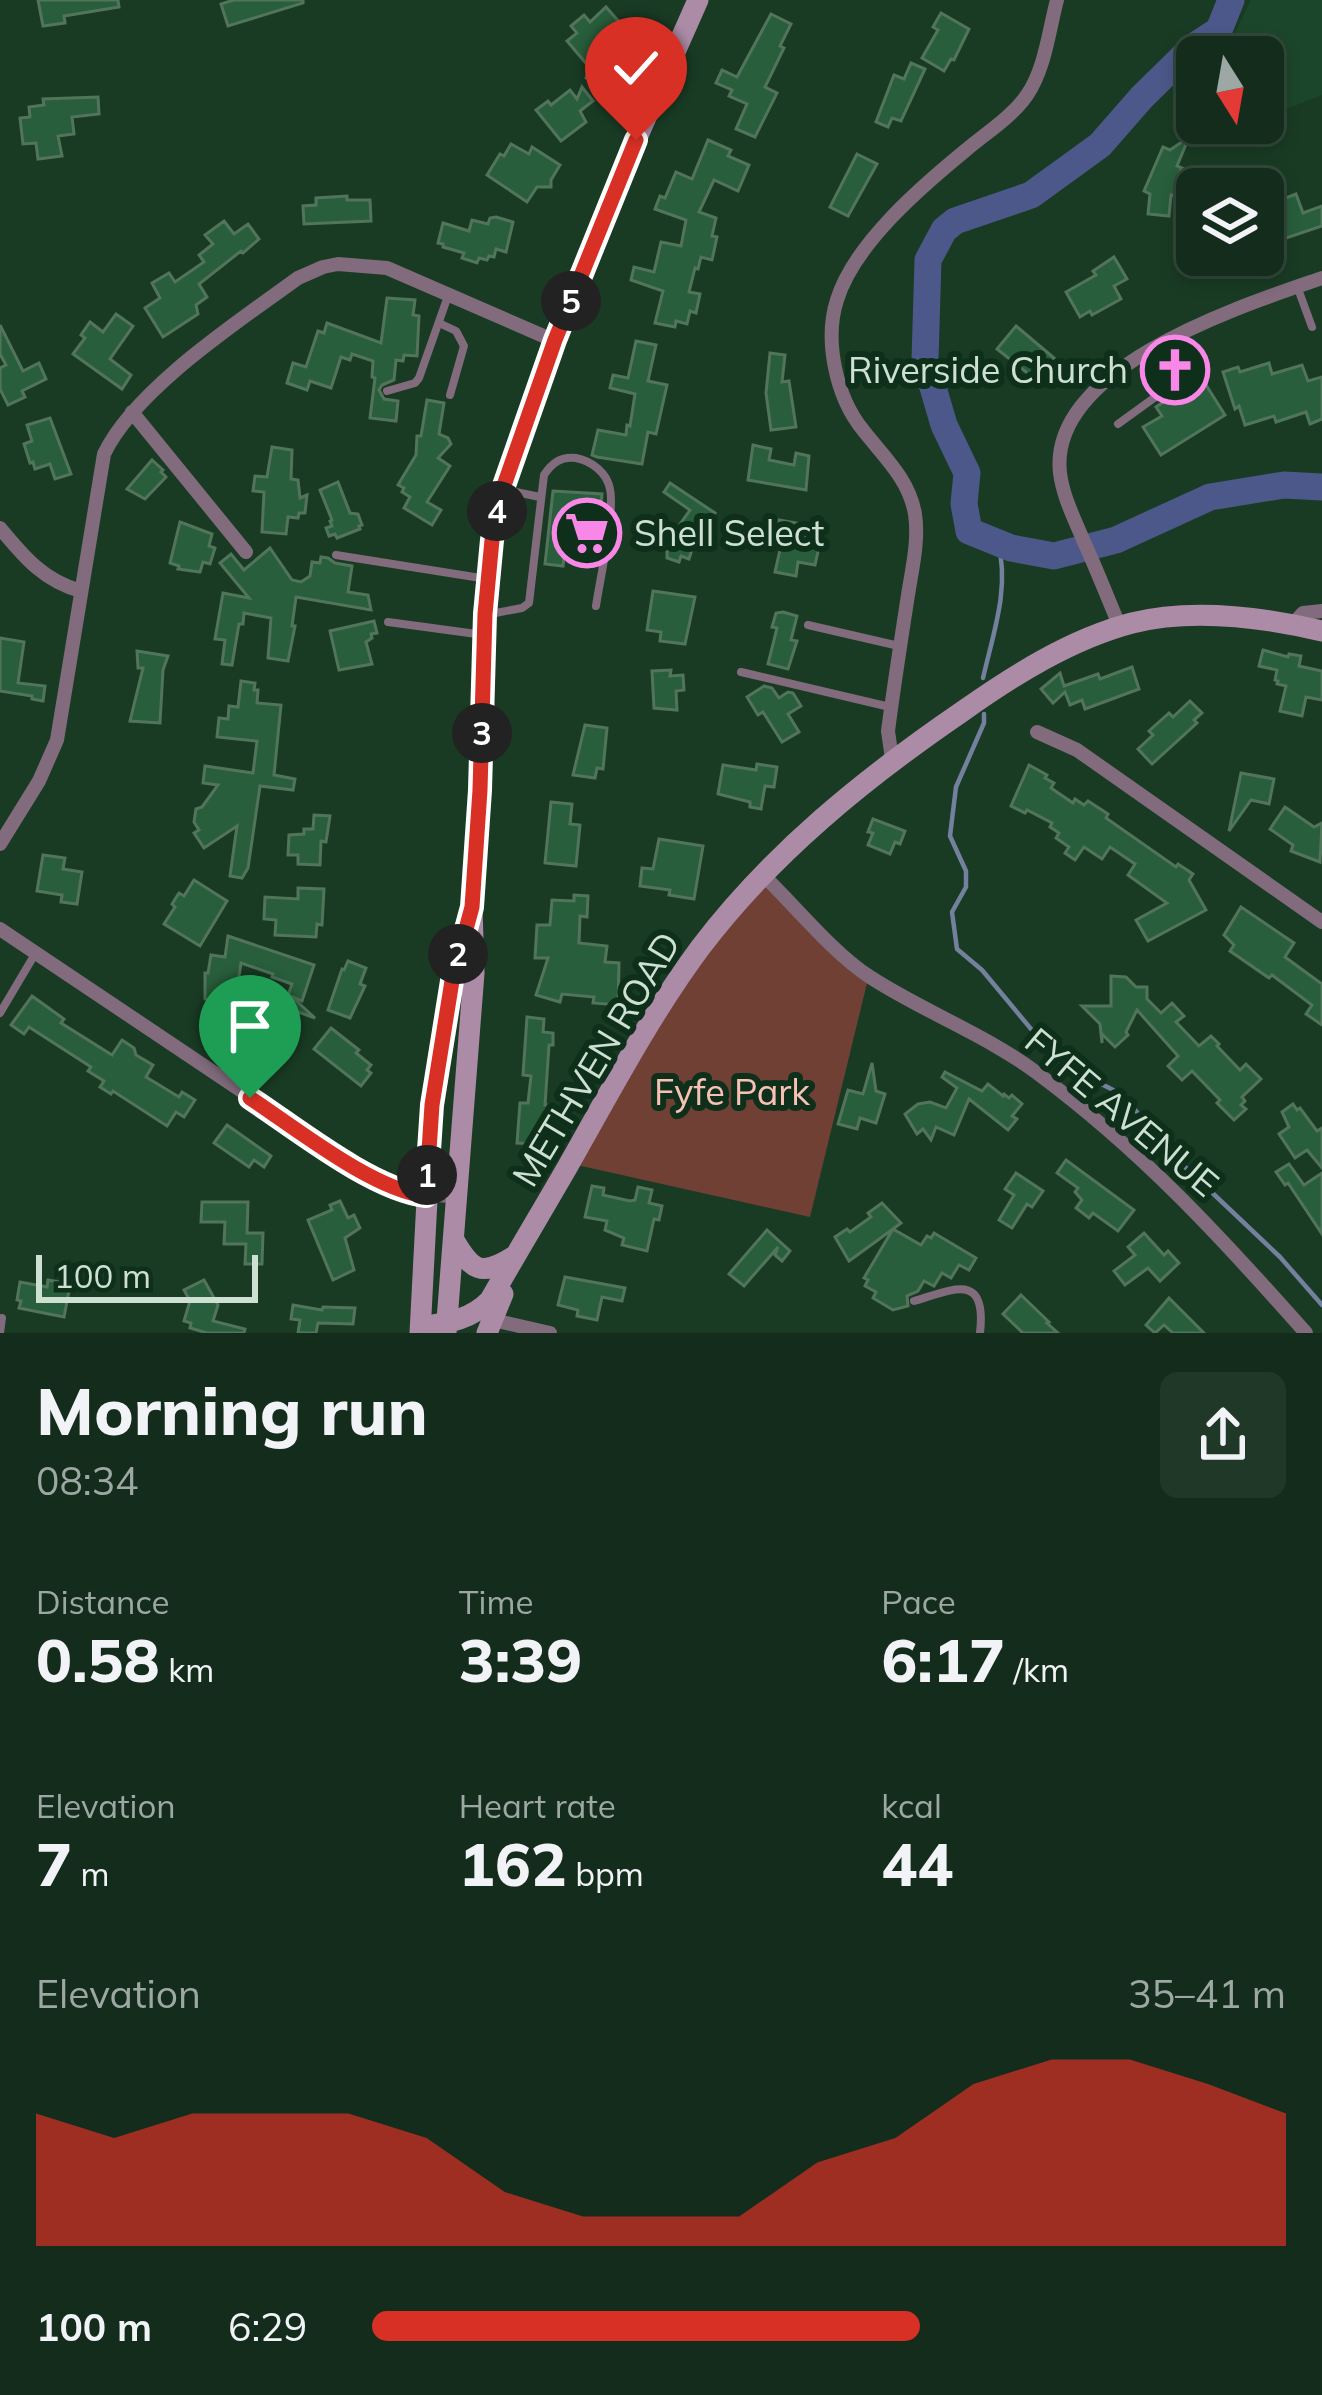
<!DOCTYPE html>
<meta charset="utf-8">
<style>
:root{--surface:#132c1b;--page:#203828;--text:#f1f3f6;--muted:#9da7a3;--line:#32483a;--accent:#d93025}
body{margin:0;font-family:Mulish,sans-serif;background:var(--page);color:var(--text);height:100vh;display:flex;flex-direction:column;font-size:45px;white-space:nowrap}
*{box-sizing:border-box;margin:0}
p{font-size:39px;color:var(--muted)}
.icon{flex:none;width:66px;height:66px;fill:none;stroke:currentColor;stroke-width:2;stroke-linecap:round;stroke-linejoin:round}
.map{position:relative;height:1333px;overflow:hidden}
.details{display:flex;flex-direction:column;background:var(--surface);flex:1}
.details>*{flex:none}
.needle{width:78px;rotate:169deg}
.buttons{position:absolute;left:1176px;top:36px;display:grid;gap:24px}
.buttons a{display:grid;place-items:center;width:108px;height:108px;border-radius:18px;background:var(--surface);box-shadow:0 6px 18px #0003,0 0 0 3px var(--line);font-size:60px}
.scale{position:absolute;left:36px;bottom:30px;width:222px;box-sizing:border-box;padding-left:12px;border:6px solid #cde0d1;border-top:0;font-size:33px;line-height:42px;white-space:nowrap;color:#cde0d1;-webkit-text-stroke:9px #0e301b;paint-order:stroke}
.pin{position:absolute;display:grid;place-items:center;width:102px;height:102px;color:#fff;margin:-123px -51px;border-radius:50% 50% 50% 0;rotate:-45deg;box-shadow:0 0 12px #0007}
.pin .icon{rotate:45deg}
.km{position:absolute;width:60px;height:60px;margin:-30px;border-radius:50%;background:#222;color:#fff;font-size:33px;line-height:60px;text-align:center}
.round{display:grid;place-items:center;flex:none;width:126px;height:126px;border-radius:18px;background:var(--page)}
.summary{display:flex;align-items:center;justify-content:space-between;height:204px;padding:0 36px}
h1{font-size:66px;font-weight:800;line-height:90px}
.figures{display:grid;grid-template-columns:repeat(3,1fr);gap:18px;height:204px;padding:12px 36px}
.figures div{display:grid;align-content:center}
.figures b{font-size:60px;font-weight:800}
.figures small{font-size:33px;font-weight:400}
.figures p{font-size:33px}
.chart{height:336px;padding:24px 36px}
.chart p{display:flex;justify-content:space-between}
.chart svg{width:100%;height:216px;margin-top:12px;fill:var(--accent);opacity:.7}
ul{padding:0 36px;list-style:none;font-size:39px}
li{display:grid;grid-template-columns:192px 144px 1fr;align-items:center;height:90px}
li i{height:30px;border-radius:15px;background:var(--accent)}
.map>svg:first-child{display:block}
.built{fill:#1c462b}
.green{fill:#704035}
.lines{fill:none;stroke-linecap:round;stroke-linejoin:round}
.stream{stroke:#73819f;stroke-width:4.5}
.river{stroke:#4c5889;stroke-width:27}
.building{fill:#285e3b;stroke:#51745b;stroke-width:3}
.lane{stroke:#816b7c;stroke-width:8}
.street{stroke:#816b7c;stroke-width:14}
.secondary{stroke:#ac8ba6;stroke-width:21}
.route-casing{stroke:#fff;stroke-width:24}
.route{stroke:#d93025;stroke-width:15}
.labels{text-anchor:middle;stroke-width:12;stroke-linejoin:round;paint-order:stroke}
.poi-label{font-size:36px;fill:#cde0d1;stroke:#0e301b;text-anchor:end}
.street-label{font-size:36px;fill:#cde0d1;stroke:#0e301b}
.park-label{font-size:36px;fill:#f9c1b5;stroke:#0e301b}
</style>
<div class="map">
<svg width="1322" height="1333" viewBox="0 0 1322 1333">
<rect width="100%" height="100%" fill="#193b24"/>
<!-- built -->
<polygon class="built" points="1251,0 1322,0 1322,95 1263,118 1263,57 1203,57 1234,35"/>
<!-- green -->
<polygon class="green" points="766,876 869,975 810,1217 568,1163 656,1013"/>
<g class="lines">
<!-- stream -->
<g class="stream">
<path d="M983 678C993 634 1010 588 998 543"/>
<polyline points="984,714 984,723 956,787 950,836 966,871 966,887 952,912 957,949 982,970 1051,1053 1064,1065 1121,1094 1185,1167 1280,1257 1322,1305"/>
</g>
<!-- river -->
<polyline class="river" points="1231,0 1219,30 1193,47 1142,97 1100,145 1031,195 955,221 944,230 928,260 925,360 944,425 967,473 964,504 969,531 1011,548 1054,556 1116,540 1210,497 1284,485 1322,487"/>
</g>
<!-- building -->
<g class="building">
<polygon points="38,0 118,0 119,7 64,16 65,23 43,26"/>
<polygon points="234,0 303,0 303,3 228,26 221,4"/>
<polygon points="606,7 621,24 593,53 613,61 601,84 586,78 590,68 567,41 577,33 571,26 584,15 590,22"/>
<polygon points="941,13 969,29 954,60 951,59 944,71 922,58 938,30 933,27"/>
<polygon points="771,14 791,24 780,46 784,48 765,87 777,93 755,137 736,129 747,104 729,96 732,90 716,83 722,70 737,77"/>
<polygon points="911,63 925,69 901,121 892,118 888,127 876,122 894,75 904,79"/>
<polygon points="582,87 593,101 580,111 586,122 561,141 536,110 548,101 551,105 570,90 577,99"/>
<polygon points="98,97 99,114 72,117 74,134 58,136 62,156 38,159 36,143 23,144 20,118 30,117 29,107 44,105 43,99"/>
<polygon points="1189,137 1177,166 1182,168 1178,176 1189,181 1182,198 1171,195 1169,216 1148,214 1150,194 1144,191 1163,147 1170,150"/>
<polygon points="708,140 731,150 728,156 749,165 738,191 714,180 699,212 716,218 712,236 717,237 712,260 701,257 698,269 695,268 689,292 700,294 696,313 690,311 687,324 676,321 675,327 655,323 663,291 631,280 634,267 654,272 661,242 681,246 686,220 655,209 660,196 665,198 676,172 692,179"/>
<polygon points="511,144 529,154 532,147 560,165 551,180 551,187 537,187 527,202 487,175 500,154 504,156"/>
<polygon points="857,154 877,164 848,216 830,207"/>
<polygon points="1296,194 1303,213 1322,206 1322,226 1280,240 1277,243 1284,263 1267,268 1263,257 1263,214 1285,207 1283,199"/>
<polygon points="347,196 347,200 370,200 371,221 304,224 303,206 316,205 316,198"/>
<polygon points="496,217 513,222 506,252 496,249 494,257 489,256 487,260 479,258 477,263 462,258 464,253 443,247 443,244 438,243 443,223 469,231 472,220 488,224 490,218"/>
<polygon points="224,221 234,234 248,224 259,239 243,253 241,251 199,284 207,297 196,305 198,314 163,337 145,308 160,298 152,283 169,273 175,282 204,262 199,255 213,244 205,235"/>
<polygon points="1114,257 1127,279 1114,286 1121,299 1092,315 1090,311 1080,317 1066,292 1096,275 1093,271"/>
<polygon points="387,298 415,300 413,315 419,316 417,356 404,355 403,361 396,360 394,380 382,385 379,390 384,399 398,401 396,421 370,418 375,378 372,377 373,361 352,354 350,360 341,357 331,388 310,381 307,390 287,383 293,363 306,367 318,331 324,333 327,323 381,343"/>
<polygon points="116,314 133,326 110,359 131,375 122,389 73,354 85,338 81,335 90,322 103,332"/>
<polygon points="0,325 23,371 39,363 46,379 22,391 25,397 8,405 0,389 0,368 6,365 0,354"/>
<polygon points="1016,326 1054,358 1035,379 997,349"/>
<polygon points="636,341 656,345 648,381 667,385 656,434 648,432 642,464 597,457 592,455 598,430 626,435 627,425 630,426 635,394 610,388 613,375 628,378"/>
<polygon points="770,353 785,355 782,382 789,381 796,427 771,430 766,393"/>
<polygon points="1269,363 1272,374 1302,365 1308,381 1322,377 1322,419 1310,424 1306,412 1276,422 1274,416 1245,425 1239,406 1235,409 1223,372 1238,367 1240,372"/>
<polygon points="1201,377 1225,415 1161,455 1143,427 1162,416 1156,407"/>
<polygon points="427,400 444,403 439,434 448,438 451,444 438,458 450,466 427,502 441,510 432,525 404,508 410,497 402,492 404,488 398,485 416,455 417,436 421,436"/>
<polygon points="50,418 71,474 55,479 50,464 35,469 33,462 30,463 24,444 32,441 27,425"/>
<polygon points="753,445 771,449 769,460 794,465 796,453 809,456 806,490 748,480"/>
<polygon points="272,447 292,450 291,479 298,480 300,498 307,495 305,513 299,513 298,518 288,517 286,534 262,532 264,492 253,491 255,476 267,477"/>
<polygon points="152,460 163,470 161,472 166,477 145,499 127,489"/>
<polygon points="338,482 350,513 358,514 362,525 359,526 360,529 337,538 335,534 329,536 326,528 332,526 330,521 332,520 320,490"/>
<polygon points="670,483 715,513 694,543 689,559 681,556 679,562 667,558 667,552 673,534 690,510 664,492"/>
<polygon points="553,491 602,494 597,551 565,548 563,566 545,564"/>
<polygon points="779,520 807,525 803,544 819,547 815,565 798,562 796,576 775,572 784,532 777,531"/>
<polygon points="180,522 212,534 209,546 215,548 210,564 203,562 200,572 178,569 179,566 170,563"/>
<polygon points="270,548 292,580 301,582 310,576 312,562 320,563 321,557 328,558 335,563 352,566 348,592 368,595 371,610 296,597 292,626 295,626 288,661 268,658 271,618 244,613 243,624 239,624 232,665 222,664 225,640 215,639 223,593 249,598 220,563 231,554 244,570"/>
<polygon points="653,591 695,597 685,644 660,641 661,632 647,630"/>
<polygon points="783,612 797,616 791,640 797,641 788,669 768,664 777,628 772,627 776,613"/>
<polygon points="374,621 377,633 371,634 372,638 366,642 372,664 339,670 330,631"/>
<polygon points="0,638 24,642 18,683 45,686 43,701 32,699 32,696 0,691"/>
<polygon points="1263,650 1288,657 1289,654 1301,656 1299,666 1322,671 1322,700 1306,697 1302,716 1280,711 1286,686 1277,684 1278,681 1275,680 1277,670 1259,666"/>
<polygon points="137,651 168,656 163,670 160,723 130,721 143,668 138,668"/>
<polygon points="1132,667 1139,689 1085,709 1082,700 1070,705 1065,692 1053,703 1041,689 1060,673 1064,686 1098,674 1100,679"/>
<polygon points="671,670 670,676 683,675 684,690 676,691 677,710 654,708 652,671"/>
<polygon points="241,681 255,683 254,690 258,690 257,703 281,705 274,775 295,779 293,790 260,786 248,868 242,878 230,876 237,826 204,848 194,833 199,830 194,822 196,809 202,807 218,785 203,783 205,766 253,773 257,741 217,737 219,718 228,719 229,706 238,707"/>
<polygon points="764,686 772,688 779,698 788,692 793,693 801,706 788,714 799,732 782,742 763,712 758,715 747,697"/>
<polygon points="1190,701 1202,713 1194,720 1197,723 1152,764 1138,749 1153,735 1149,731 1169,713 1173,717"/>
<polygon points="585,725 607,728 603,769 597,768 595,778 573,775"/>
<polygon points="757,764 777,767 774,787 765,786 761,809 750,807 750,802 718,794 723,765 756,770"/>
<polygon points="1029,765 1047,775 1045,778 1054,783 1051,788 1073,803 1075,799 1084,805 1088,801 1108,814 1106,818 1176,867 1178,864 1193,874 1189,880 1206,910 1148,941 1136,920 1167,903 1128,875 1135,864 1110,847 1102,859 1084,847 1075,860 1065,853 1069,847 1056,838 1059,833 1050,827 1052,823 1027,810 1025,813 1011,806"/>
<polygon points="1241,773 1274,779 1269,804 1251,800 1229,831"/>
<polygon points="551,802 572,804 570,824 580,825 576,866 545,863"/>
<polygon points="1285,807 1314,827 1322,823 1320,862 1291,851 1293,845 1270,829"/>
<polygon points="314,815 330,816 326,842 321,841 320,865 298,864 298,855 288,855 289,835 304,834 304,829 313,829"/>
<polygon points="873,819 905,831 900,844 895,842 890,854 868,845 873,833 868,832"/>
<polygon points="659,839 703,846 694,899 669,895 670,890 640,886 642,868 653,869"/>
<polygon points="43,855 65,858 63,869 82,872 77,904 61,902 62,895 37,891"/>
<polygon points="194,880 227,901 200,946 164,924 175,907 172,904 179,893 184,896"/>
<polygon points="298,888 324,889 322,925 317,924 316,937 275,935 276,920 264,919 265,897 298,899"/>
<polygon points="574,895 588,896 587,917 580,916 579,943 607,946 605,962 619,963 618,1005 593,1003 594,997 562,994 560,1002 536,995 548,958 535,958 537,925 550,925 552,900 574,901"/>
<polygon points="1241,907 1294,943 1285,957 1322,984 1322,1025 1306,1014 1312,1005 1272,975 1269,978 1230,951 1234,945 1224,935"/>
<polygon points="228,936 314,965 302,1001 291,996 315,1018 284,1007 292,984 272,977 273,974 241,963 235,1004 227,1003 226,1009 213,1008 214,1000 205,999 205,973 208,973 211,955 225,957"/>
<polygon points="348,961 366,968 360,984 365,986 350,1018 328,1010 342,969 344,970"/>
<polygon points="1111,976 1126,977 1136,987 1147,987 1147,999 1161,1013 1172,1003 1184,1016 1176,1022 1199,1046 1211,1036 1219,1044 1217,1046 1240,1070 1246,1064 1261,1079 1242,1097 1245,1101 1241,1105 1246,1109 1234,1120 1217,1103 1220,1100 1192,1071 1182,1080 1168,1066 1178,1056 1137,1010 1126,1032 1128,1035 1115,1047 1102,1034 1102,1043 1100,1024 1082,1006 1111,1006"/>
<polygon points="32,996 64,1019 61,1023 112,1055 122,1040 134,1048 136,1055 153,1065 146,1077 179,1097 182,1092 195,1100 184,1117 176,1112 167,1126 113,1091 111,1094 100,1087 104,1081 88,1071 91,1067 29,1027 24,1034 11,1025"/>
<polygon points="527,1017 544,1019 543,1032 553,1033 553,1045 549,1045 545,1105 549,1105 547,1129 540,1128 540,1131 536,1131 535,1144 517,1143 520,1103 528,1103 531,1076 523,1075"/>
<polygon points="331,1028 359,1050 356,1053 371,1065 367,1070 371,1073 361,1086 314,1049"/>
<polygon points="872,1063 876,1091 885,1094 876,1123 860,1118 857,1129 838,1124 848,1090 863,1094"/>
<polygon points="945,1072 982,1091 988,1084 1003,1096 1004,1094 1009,1098 1012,1095 1022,1104 1012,1116 1017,1119 1008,1130 969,1099 954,1135 936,1127 931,1140 923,1129 917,1134 905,1114 918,1104 930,1102 946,1108 957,1088 942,1077"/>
<polygon points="1293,1104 1297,1110 1300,1108 1317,1131 1322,1128 1322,1168 1307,1150 1295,1158 1279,1134 1289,1127 1282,1112"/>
<polygon points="227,1125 271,1156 264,1167 254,1160 249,1167 214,1143"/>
<polygon points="1066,1160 1134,1210 1118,1231 1093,1213 1089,1218 1076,1208 1082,1200 1075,1192 1078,1188 1057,1173"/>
<polygon points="1289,1164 1304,1185 1322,1173 1322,1234 1288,1183 1285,1185 1276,1172"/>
<polygon points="1016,1173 1043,1191 1032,1207 1027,1204 1012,1228 999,1220 1014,1195 1005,1189"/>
<polygon points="592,1186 604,1188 603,1195 630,1201 635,1200 638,1187 652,1190 649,1203 662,1206 659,1220 654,1219 647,1251 622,1245 624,1238 605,1230 607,1221 585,1217"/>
<polygon points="340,1201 348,1218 354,1215 360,1228 345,1238 354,1270 333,1280 308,1220 332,1210 330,1205"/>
<polygon points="202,1202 248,1202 247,1233 263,1233 262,1264 245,1264 246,1244 224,1244 225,1222 201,1222"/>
<polygon points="882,1203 901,1223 893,1229 921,1245 927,1236 931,1238 934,1233 976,1258 969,1270 959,1265 951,1278 942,1273 934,1286 924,1281 918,1291 907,1296 908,1306 893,1310 873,1298 876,1292 865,1286 868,1280 864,1278 893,1229 849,1261 835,1237 847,1229 850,1232 871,1217 868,1213"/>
<polygon points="767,1230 790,1251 782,1261 775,1255 778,1247 744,1286 729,1274"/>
<polygon points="1144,1233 1164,1255 1168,1251 1179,1263 1160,1281 1148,1268 1125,1285 1114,1271 1135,1255 1128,1247"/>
<polygon points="565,1277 625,1288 622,1301 602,1297 597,1320 577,1316 578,1310 558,1305"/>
<polygon points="48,1280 65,1283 64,1290 69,1291 64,1317 19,1308 21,1301 17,1300 20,1282 47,1287"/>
<polygon points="204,1280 218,1305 213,1321 245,1329 244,1333 207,1333 190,1328 191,1323 184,1321 190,1301 184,1290"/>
<polygon points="1021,1295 1049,1322 1047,1323 1058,1333 1023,1333 1003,1314"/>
<polygon points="1169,1298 1204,1333 1173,1333 1164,1325 1155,1333 1146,1325"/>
<polygon points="293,1305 322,1310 323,1307 355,1308 353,1324 318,1323 316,1333 298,1333 300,1320 291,1319"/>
</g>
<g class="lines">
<!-- lane -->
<g class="lane">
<polyline points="1297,286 1312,327"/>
<polyline points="439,323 456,331 464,346 450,395"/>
<polyline points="387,391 415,383 419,378 448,296"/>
<polyline points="1118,424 1183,377 1182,363 1168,341"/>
<polyline points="506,490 540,497"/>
<polyline points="336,555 487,579"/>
<path d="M490 614 522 608 529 603 544 475C552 463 561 456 576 458 592 461 607 473 610 489 615 512 600 579 596 606"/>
<polyline points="388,622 484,635"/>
<polyline points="808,625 899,646"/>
<polyline points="741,672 890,707"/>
<polyline points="0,1013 35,954"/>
<path d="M914 1301C954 1289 987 1272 980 1333"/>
<polyline points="0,1333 2,1318"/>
</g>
<!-- street -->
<g class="street">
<polyline points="132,412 246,552"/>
<path d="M0 528C24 557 44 581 81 591"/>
<polyline points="1293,624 1303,613 1322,611"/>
<path d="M1120 627C1108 599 1097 570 1084 542 1075 520 1063 497 1060 473 1048 367 1244 305 1322 278"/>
<polyline points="1037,732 1077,750 1322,922"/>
<path d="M892 759 888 731C894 685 901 640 908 595 912 569 919 541 915 514 909 479 884 457 863 430 836 397 824 340 837 300 854 244 922 186 966 150 986 133 1012 117 1027 95 1045 69 1049 30 1057 0"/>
<path d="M0 844 39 781 57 740 104 454C135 389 239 321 298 278L323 267 338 264 387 268 555 341"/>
<path d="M764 876C796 907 834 954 870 977 924 1012 985 1034 1037 1073 1141 1150 1221 1237 1306 1333"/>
<polyline points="0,929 370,1177 408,1194 455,1196"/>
<polyline points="493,1320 550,1333"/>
</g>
<!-- secondary -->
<g class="secondary">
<path d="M454 1240C472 1271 481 1277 513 1257"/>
<path d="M421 1327C447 1323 471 1320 490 1300 515 1256 542 1211 568 1166 610 1092 649 1017 700 948 772 853 865 778 963 711 1014 675 1071 639 1132 623 1192 608 1262 617 1322 631"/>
<polyline points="420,1333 432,1105 452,981 468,919"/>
<polyline points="446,1333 474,973 472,907 480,791 485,614 492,540 504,484 555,341 636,140 698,0"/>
<polyline points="487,1333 503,1294"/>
</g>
</g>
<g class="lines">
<defs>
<path id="route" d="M250 1098C297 1129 373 1190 426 1196L432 1105 452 981 472 907 480 790 485 614 492 540 500 497 555 340 636 140"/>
</defs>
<!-- route casing -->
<use href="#route" class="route-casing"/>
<!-- route -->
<use href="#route" class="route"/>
</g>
<!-- icons -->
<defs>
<symbol id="church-ring" viewBox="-11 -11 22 22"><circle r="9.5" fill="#0e301b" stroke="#f987e8" stroke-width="1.5"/><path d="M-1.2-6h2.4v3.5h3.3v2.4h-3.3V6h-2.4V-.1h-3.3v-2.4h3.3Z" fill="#f987e8"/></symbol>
<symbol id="supermarket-ring" viewBox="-11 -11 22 22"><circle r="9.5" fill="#0e301b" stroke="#f987e8" stroke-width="1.5"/><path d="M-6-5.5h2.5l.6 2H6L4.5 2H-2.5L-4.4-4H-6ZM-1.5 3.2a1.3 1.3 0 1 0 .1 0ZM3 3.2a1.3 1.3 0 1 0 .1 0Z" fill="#f987e8"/></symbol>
</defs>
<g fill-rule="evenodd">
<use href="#church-ring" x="1137" y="332" width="76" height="76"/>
<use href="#supermarket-ring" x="549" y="495" width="76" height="76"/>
</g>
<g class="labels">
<!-- poi labels -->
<g class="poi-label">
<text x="1128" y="383">Riverside Church</text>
<text x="634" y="546" text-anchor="start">Shell Select</text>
</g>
<!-- street labels -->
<g class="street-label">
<text transform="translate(596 1059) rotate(-59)" y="13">METHVEN ROAD</text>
<text transform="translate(1122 1112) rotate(40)" y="13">FYFE AVENUE</text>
</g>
<!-- park labels -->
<g class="park-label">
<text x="732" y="1105">Fyfe Park</text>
</g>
</g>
</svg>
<div class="buttons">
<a><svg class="needle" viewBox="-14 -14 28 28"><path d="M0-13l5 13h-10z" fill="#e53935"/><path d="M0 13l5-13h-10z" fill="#9da7a3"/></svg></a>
<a><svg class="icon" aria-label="layers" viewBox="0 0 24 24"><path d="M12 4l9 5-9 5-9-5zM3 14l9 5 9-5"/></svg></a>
</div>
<div class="scale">100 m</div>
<div class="pin" style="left:250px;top:1098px;background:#1e9e55"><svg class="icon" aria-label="arrive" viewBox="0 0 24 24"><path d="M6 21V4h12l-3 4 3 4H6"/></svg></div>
<div class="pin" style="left:636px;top:140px;background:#d93025"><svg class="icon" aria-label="check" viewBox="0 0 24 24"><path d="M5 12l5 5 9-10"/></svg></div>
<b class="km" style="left:427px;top:1175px">1</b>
<b class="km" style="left:458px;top:954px">2</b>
<b class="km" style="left:482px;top:733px">3</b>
<b class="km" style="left:497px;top:511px">4</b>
<b class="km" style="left:571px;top:301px">5</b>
</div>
<section class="details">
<div class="summary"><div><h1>Morning run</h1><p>08:34</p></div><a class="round"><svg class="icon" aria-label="share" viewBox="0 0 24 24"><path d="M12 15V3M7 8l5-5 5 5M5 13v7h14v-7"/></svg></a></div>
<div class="figures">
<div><p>Distance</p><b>0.58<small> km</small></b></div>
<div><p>Time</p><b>3:39</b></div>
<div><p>Pace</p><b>6:17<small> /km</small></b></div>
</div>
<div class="figures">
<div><p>Elevation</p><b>7<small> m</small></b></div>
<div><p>Heart rate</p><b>162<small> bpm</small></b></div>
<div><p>kcal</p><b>44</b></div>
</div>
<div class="chart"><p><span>Elevation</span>35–41 m</p>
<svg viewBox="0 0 160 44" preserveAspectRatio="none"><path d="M0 44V17L10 22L20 17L30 17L40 17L50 22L60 33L70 38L80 38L90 38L100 27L110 22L120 11L130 6L140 6L150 11L160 17V44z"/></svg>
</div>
<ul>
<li><b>100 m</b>6:29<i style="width:60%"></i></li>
</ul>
</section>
